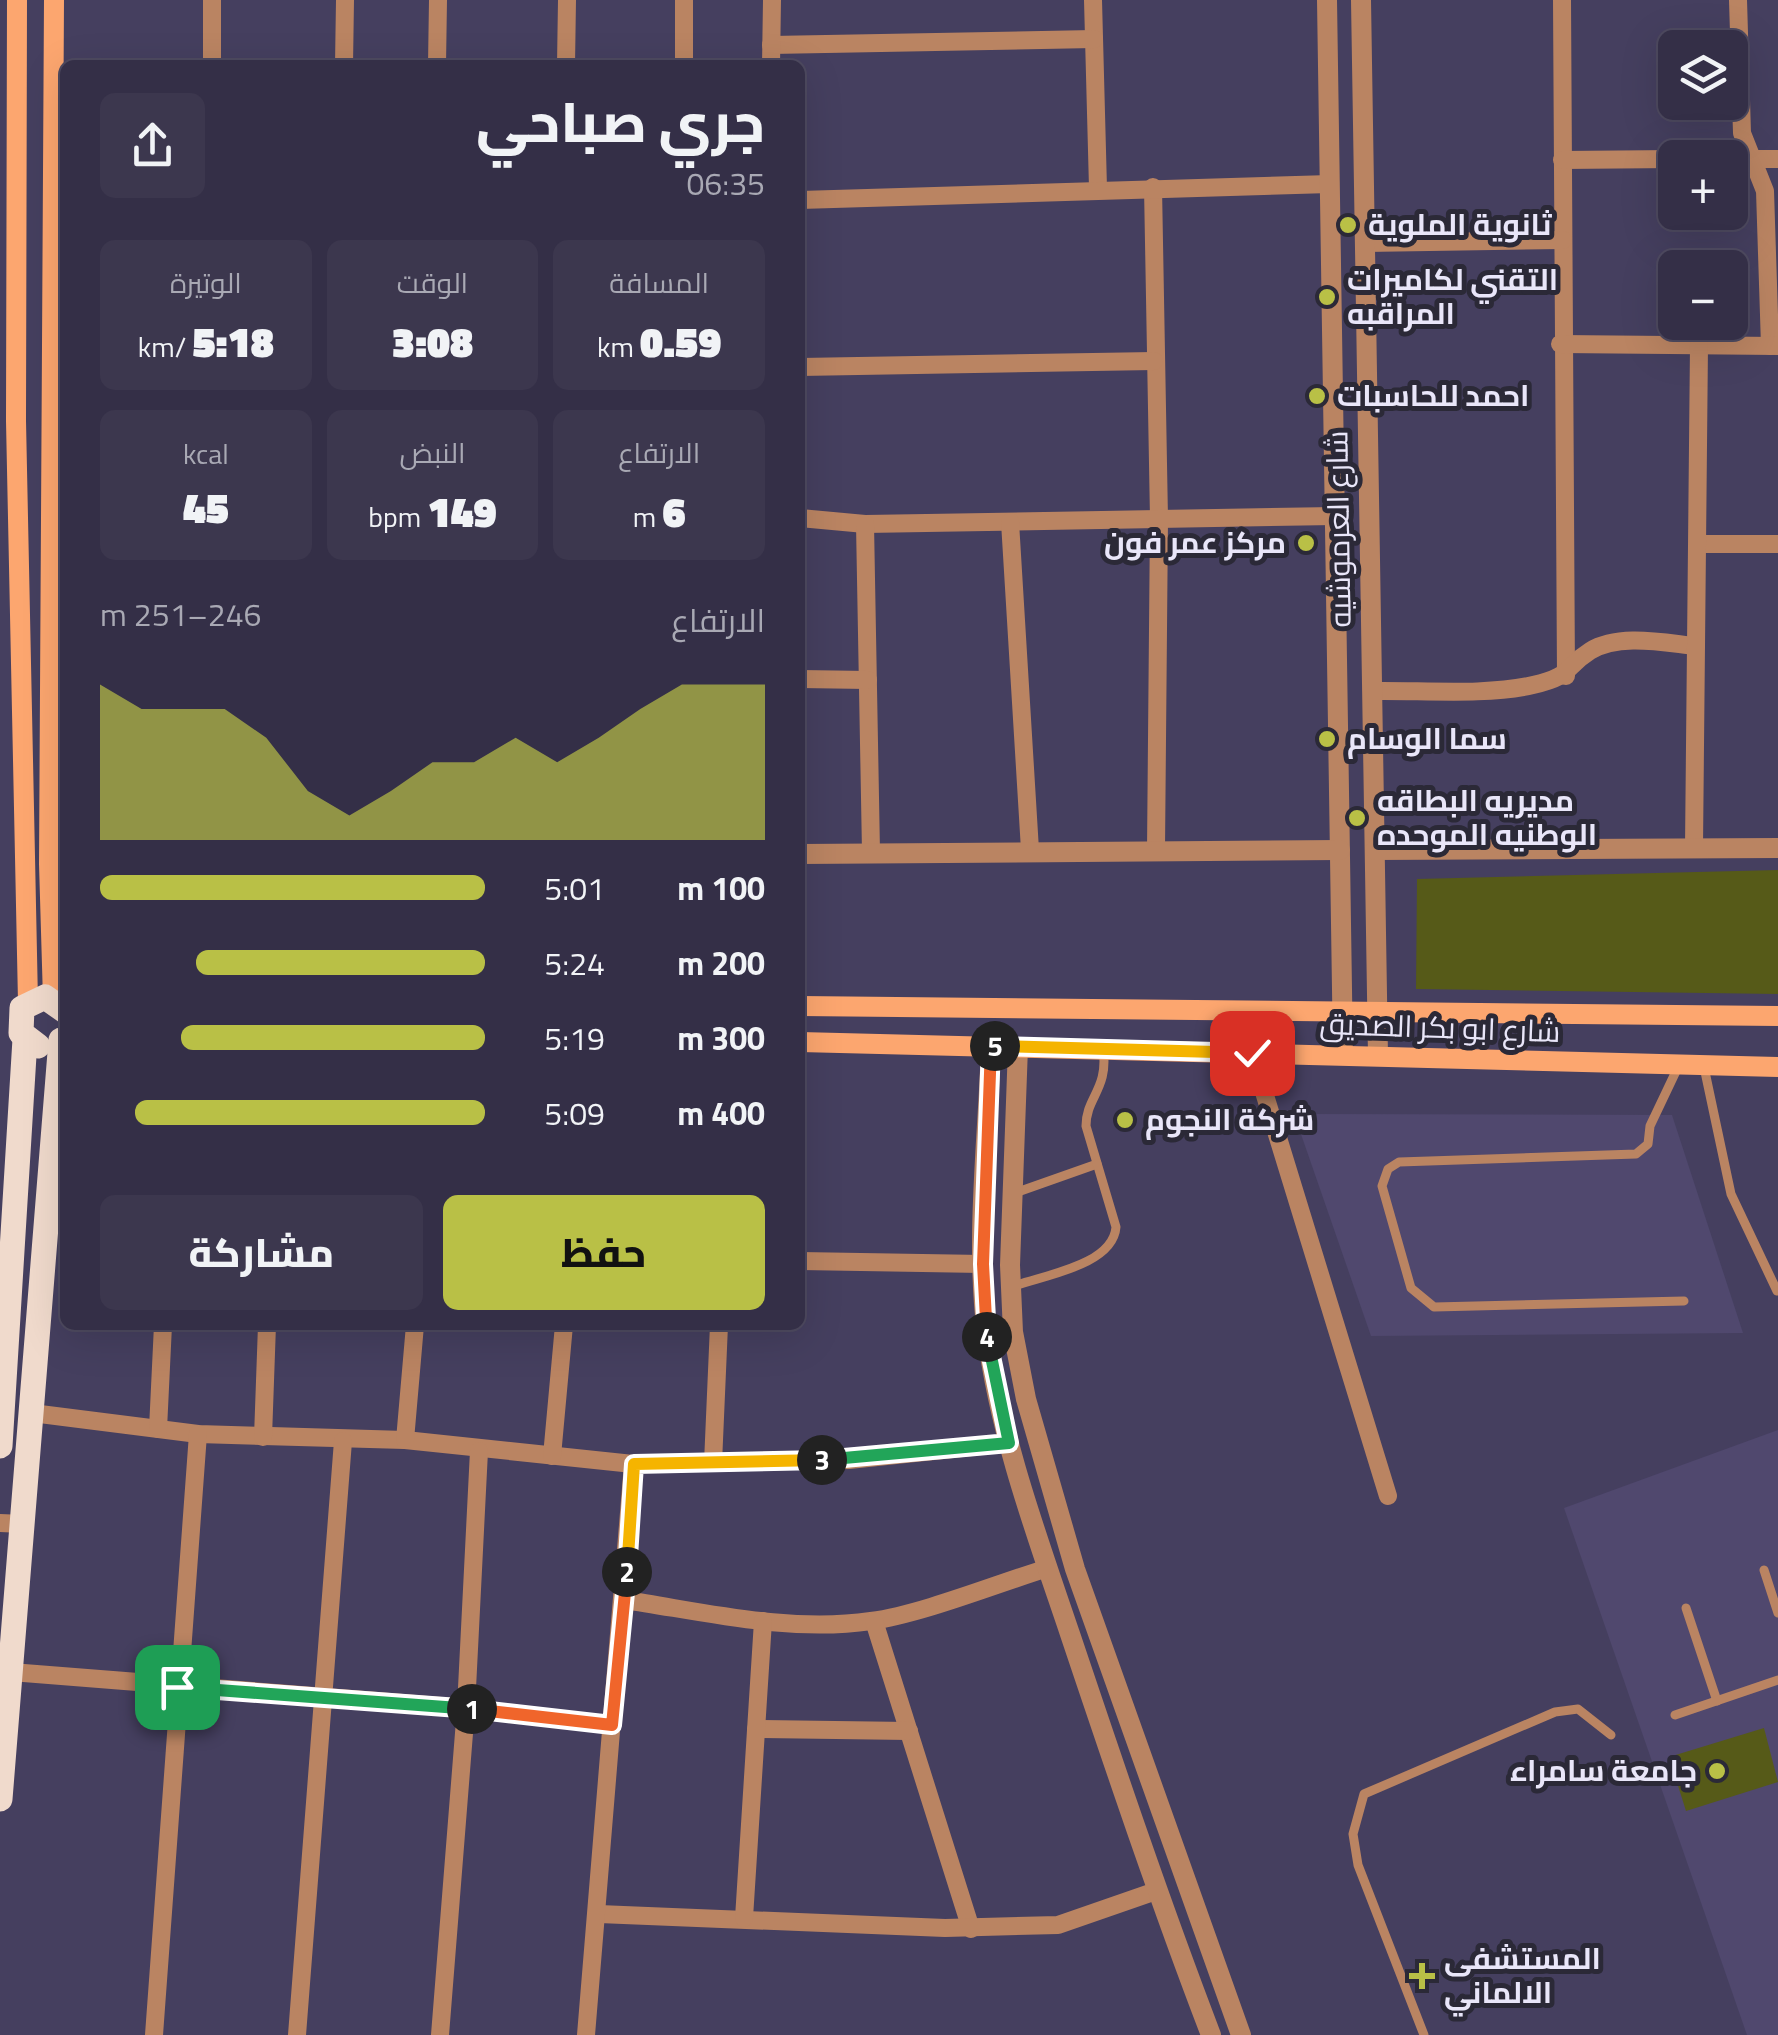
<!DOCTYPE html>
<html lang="ar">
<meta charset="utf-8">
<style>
:root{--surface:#342f47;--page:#3c374e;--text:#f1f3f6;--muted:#a9a9b4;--line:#4e4a60;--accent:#b9c046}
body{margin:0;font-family:"Titillium Web",Cairo,sans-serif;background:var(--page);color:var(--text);direction:rtl;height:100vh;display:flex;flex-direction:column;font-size:38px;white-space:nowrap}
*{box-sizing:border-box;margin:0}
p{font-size:32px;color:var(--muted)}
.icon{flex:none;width:55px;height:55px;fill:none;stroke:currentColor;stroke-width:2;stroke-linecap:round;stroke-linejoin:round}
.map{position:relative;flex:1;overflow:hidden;direction:ltr}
.drawer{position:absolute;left:60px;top:60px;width:745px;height:1270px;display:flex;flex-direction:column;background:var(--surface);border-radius:15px;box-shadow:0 10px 40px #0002,0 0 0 2px var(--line);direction:rtl}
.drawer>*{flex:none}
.tools{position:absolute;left:1658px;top:30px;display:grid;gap:20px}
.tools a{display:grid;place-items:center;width:90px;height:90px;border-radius:15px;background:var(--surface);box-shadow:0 10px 40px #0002,0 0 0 2px var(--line);font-size:50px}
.pin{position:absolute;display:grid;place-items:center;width:85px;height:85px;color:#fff;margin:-42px;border-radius:20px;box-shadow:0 5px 15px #0006}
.km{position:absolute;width:50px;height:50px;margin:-25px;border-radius:50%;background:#222;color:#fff;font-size:28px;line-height:50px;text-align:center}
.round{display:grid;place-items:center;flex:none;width:105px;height:105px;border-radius:15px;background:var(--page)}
.summary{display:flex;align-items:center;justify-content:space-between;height:170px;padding:0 40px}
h1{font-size:55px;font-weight:800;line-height:75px}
.metrics{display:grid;grid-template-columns:repeat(3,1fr);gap:15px;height:170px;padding:10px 40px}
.metrics div{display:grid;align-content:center;border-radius:15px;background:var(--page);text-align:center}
.metrics b{font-size:42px;font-weight:800}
.metrics small{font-size:28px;font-weight:400}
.metrics p{font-size:28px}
.chart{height:280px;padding:20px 40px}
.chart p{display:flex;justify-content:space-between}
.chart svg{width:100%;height:180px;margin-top:10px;fill:var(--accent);opacity:.7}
.button{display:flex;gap:20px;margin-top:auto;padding:20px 40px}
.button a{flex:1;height:115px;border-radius:15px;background:var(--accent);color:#111;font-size:40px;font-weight:800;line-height:115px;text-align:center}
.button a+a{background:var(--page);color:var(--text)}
ul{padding:0 40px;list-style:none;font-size:32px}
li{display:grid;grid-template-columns:160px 120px 1fr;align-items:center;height:75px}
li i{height:25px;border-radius:12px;background:var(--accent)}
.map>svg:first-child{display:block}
.built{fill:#50486e}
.green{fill:#565a18}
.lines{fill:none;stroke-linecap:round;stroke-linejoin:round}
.service{stroke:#ba8462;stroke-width:9}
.minor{stroke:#ba8462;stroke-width:18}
.tertiary{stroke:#ba8462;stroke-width:20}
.secondary{stroke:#fca66f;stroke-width:20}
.primary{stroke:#f0dacc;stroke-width:25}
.split-1-casing{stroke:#fff;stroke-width:20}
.split-2-casing{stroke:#fff;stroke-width:20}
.split-3-casing{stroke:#fff;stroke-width:20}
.split-4-casing{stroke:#fff;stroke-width:20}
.split-5-casing{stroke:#fff;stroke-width:20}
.split-6-casing{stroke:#fff;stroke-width:20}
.split-1{stroke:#22a559;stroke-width:12}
.split-2{stroke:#f0652b;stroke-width:12}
.split-3{stroke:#f5b400;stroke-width:12}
.split-4{stroke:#22a559;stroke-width:12}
.split-5{stroke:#f0652b;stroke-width:12}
.split-6{stroke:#f5b400;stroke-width:12}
.poi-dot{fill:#b9c046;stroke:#2b2937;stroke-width:4}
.labels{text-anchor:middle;stroke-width:10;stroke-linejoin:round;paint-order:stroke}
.poi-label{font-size:30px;font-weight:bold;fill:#e9e6f9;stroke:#2b2937;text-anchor:start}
.street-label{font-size:30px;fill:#e9e6f9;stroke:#2b2937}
</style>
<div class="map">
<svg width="1778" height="2035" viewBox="0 0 1778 2035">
<rect width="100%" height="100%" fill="#453f5f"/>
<!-- built -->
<g class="built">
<polygon points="1294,1114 1672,1115 1743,1333 1371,1336"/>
<polygon points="1778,1430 1778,2035 1747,2035 1564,1508"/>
</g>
<!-- green -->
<g class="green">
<polygon points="1778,870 1778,994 1416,989 1417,879"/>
<polygon points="1764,1728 1778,1782 1686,1811 1669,1757"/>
</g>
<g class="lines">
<!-- service -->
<g class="service">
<polyline points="1679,1065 1650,1126 1648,1144 1636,1154 1399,1162 1388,1169 1382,1186 1411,1288 1434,1307 1684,1301"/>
<polyline points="1704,1067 1731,1194 1777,1291"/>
<polyline points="1015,1193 1097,1164"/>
<path d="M1014 1286C1045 1275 1113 1265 1116 1227L1086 1126C1086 1097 1109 1089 1103 1049"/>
<polyline points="1764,1570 1778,1613"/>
<polyline points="1686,1608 1717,1701"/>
<polyline points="1675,1715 1778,1680"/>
<polyline points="1424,2035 1358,1865 1353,1834 1364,1794 1555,1712 1578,1709 1611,1735"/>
</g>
<!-- minor -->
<g class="minor">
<polyline points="212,0 212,65"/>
<polyline points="684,0 684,65"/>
<polyline points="1093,0 1098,188"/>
<polyline points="1562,0 1566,676"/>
<polyline points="1738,0 1742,133 1765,191 1770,346"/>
<polyline points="771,45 1094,39"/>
<polyline points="344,65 345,0"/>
<polyline points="437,65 438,0"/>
<polyline points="566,65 567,0"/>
<polyline points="771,65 772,0"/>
<polyline points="1730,159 1778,159"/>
<polyline points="1562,160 1675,159"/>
<polyline points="1153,187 1159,519 1156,850"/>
<polyline points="800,200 1330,184"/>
<polyline points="1365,243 1563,240"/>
<polyline points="1560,344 1778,346"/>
<polyline points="800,367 1154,361"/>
<polyline points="800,518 865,524 1335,516"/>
<polyline points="1010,522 1030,850"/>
<polyline points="865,524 871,852"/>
<polyline points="1700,544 1778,544"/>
<polyline points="800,679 868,680"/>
<path d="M1372 691C1421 690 1486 696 1533 685 1573 676 1563 668 1590 651 1619 633 1665 643 1696 646"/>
<polyline points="1694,847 1699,345"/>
<polyline points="1252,1053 1388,1496"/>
<polyline points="800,1261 983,1264"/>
<polyline points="32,1413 198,1434 405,1440 633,1464 849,1460 1009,1443"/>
<polyline points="158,1429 163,1325"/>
<polyline points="263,1437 267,1325"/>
<polyline points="405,1440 415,1325"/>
<polyline points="552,1456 564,1325"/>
<polyline points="713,1463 719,1325"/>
<polyline points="0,1523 23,1524"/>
<path d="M625 1600C705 1612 790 1633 871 1621 922 1614 996 1584 1048 1568"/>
<polyline points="874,1621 971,1929"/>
<polyline points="11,1672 466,1708 612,1725"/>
<polyline points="756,1729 909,1731"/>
<polyline points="599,1914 945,1928 1058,1925 1156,1891"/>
<polyline points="744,1918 763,1621"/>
<polyline points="154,2035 198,1434"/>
<polyline points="297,2035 343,1441"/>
<polyline points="440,2035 466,1708 479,1451"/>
<polyline points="586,2035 633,1464"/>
</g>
<!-- tertiary -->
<g class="tertiary">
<polyline points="1327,0 1343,1055"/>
<polyline points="1361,0 1378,1056"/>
<polyline points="1375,850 1778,848"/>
<polyline points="800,854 1340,850"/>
<path d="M991 1046C988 1140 975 1240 987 1334 1000 1437 1037 1536 1070 1634 1115 1768 1160 1902 1211 2035"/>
<polyline points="1018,1047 1010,1265 1013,1332 1026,1399 1075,1569 1241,2035"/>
</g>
<!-- secondary -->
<g class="secondary">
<polyline points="17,0 16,421 28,1002"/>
<polyline points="53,999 49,864 54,0"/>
<polyline points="800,1006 1778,1016"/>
<polyline points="800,1042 1778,1067"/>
</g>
<!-- primary -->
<g class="primary">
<polyline points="38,1046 21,1033 22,1008 45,997 65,1011"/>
<polyline points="0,1446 25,1039"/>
<polyline points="0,1799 61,1040"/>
</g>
</g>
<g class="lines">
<defs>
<polyline id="split-1" points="177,1687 472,1709"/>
<polyline id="split-2" points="472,1709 612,1725 627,1572"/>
<polyline id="split-3" points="627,1572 634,1464 822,1460"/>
<polyline id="split-4" points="822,1460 1009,1443 987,1337"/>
<polyline id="split-5" points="987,1337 983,1264 991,1046 995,1046"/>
<polyline id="split-6" points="995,1046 1252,1053"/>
</defs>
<!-- split-1 casing -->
<use href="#split-1" class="split-1-casing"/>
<!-- split-2 casing -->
<use href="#split-2" class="split-2-casing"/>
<!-- split-3 casing -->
<use href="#split-3" class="split-3-casing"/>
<!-- split-4 casing -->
<use href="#split-4" class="split-4-casing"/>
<!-- split-5 casing -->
<use href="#split-5" class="split-5-casing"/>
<!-- split-6 casing -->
<use href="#split-6" class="split-6-casing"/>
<!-- split-1 -->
<use href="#split-1" class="split-1"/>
<!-- split-2 -->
<use href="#split-2" class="split-2"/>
<!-- split-3 -->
<use href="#split-3" class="split-3"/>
<!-- split-4 -->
<use href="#split-4" class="split-4"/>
<!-- split-5 -->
<use href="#split-5" class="split-5"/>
<!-- split-6 -->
<use href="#split-6" class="split-6"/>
</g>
<!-- markers -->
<g class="poi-dot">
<circle cx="1348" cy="225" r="10"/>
<circle cx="1327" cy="297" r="10"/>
<circle cx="1317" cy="396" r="10"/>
<circle cx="1306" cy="543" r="10"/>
<circle cx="1327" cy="739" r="10"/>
<circle cx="1357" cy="818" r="10"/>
<circle cx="1125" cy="1120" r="10"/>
<circle cx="1717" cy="1771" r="10"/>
<path d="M1417 1961h10v10h10v10h-10v10h-10v-10h-10v-10h10z"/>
</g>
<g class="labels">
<!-- poi labels -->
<g class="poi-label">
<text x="1368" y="235">ثانوية الملوية</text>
<text x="1347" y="290">التقني لكاميرات<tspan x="1347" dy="34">المراقبه</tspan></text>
<text x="1337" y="406">احمد للحاسبات</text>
<text x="1286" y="553" text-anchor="end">مركز عمر فون</text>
<text x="1347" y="749">سما الوسام</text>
<text x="1377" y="811">مديريه البطاقه<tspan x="1377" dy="34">الوطنيه الموحده</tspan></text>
<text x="1145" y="1130">شركة النجوم</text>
<text x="1697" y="1781" text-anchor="end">جامعة سامراء</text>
<text x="1444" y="1969">المستشفى<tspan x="1444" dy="34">الالماني</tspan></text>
</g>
<!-- street labels -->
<g class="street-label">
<text transform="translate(1339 529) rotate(-91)" y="10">شارع العرموشيه</text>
<text transform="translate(1440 1028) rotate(2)" y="10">شارع ابو بكر الصديق</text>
</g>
</g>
</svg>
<div class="tools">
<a><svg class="icon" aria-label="layers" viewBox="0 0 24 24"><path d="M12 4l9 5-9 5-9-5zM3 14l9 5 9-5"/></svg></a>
<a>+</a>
<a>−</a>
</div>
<div class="pin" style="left:177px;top:1687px;background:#1e9e55"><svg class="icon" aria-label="arrive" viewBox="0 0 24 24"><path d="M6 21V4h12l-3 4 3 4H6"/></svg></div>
<div class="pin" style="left:1252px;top:1053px;background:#d93025"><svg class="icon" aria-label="check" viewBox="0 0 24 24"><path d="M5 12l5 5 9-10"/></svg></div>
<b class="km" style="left:472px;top:1709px">1</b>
<b class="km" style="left:627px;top:1572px">2</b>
<b class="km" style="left:822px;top:1460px">3</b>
<b class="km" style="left:987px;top:1337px">4</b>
<b class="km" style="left:995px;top:1046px">5</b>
<section class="drawer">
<div class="summary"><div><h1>جري صباحي</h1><p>06:35</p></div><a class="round"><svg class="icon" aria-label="share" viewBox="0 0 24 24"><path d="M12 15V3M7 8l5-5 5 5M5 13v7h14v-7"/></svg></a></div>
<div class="metrics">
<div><p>المسافة</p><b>0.59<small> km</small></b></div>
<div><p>الوقت</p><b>3:08</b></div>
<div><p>الوتيرة</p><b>5:18<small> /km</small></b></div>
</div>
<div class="metrics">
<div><p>الارتفاع</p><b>6<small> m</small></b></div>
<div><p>النبض</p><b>149<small> bpm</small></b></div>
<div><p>kcal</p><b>45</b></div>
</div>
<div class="chart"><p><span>الارتفاع</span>246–251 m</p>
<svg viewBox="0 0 160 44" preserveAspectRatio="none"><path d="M0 44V6L10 12L20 12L30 12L40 19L50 32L60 38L70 32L80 25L90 25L100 19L110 25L120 19L130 12L140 6L150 6L160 6V44z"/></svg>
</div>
<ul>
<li><b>100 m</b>5:01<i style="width:100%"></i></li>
<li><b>200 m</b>5:24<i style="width:75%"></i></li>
<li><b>300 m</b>5:19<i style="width:79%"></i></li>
<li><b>400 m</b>5:09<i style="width:91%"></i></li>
</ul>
<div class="button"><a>حفظ</a><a>مشاركة</a></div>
</section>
</div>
